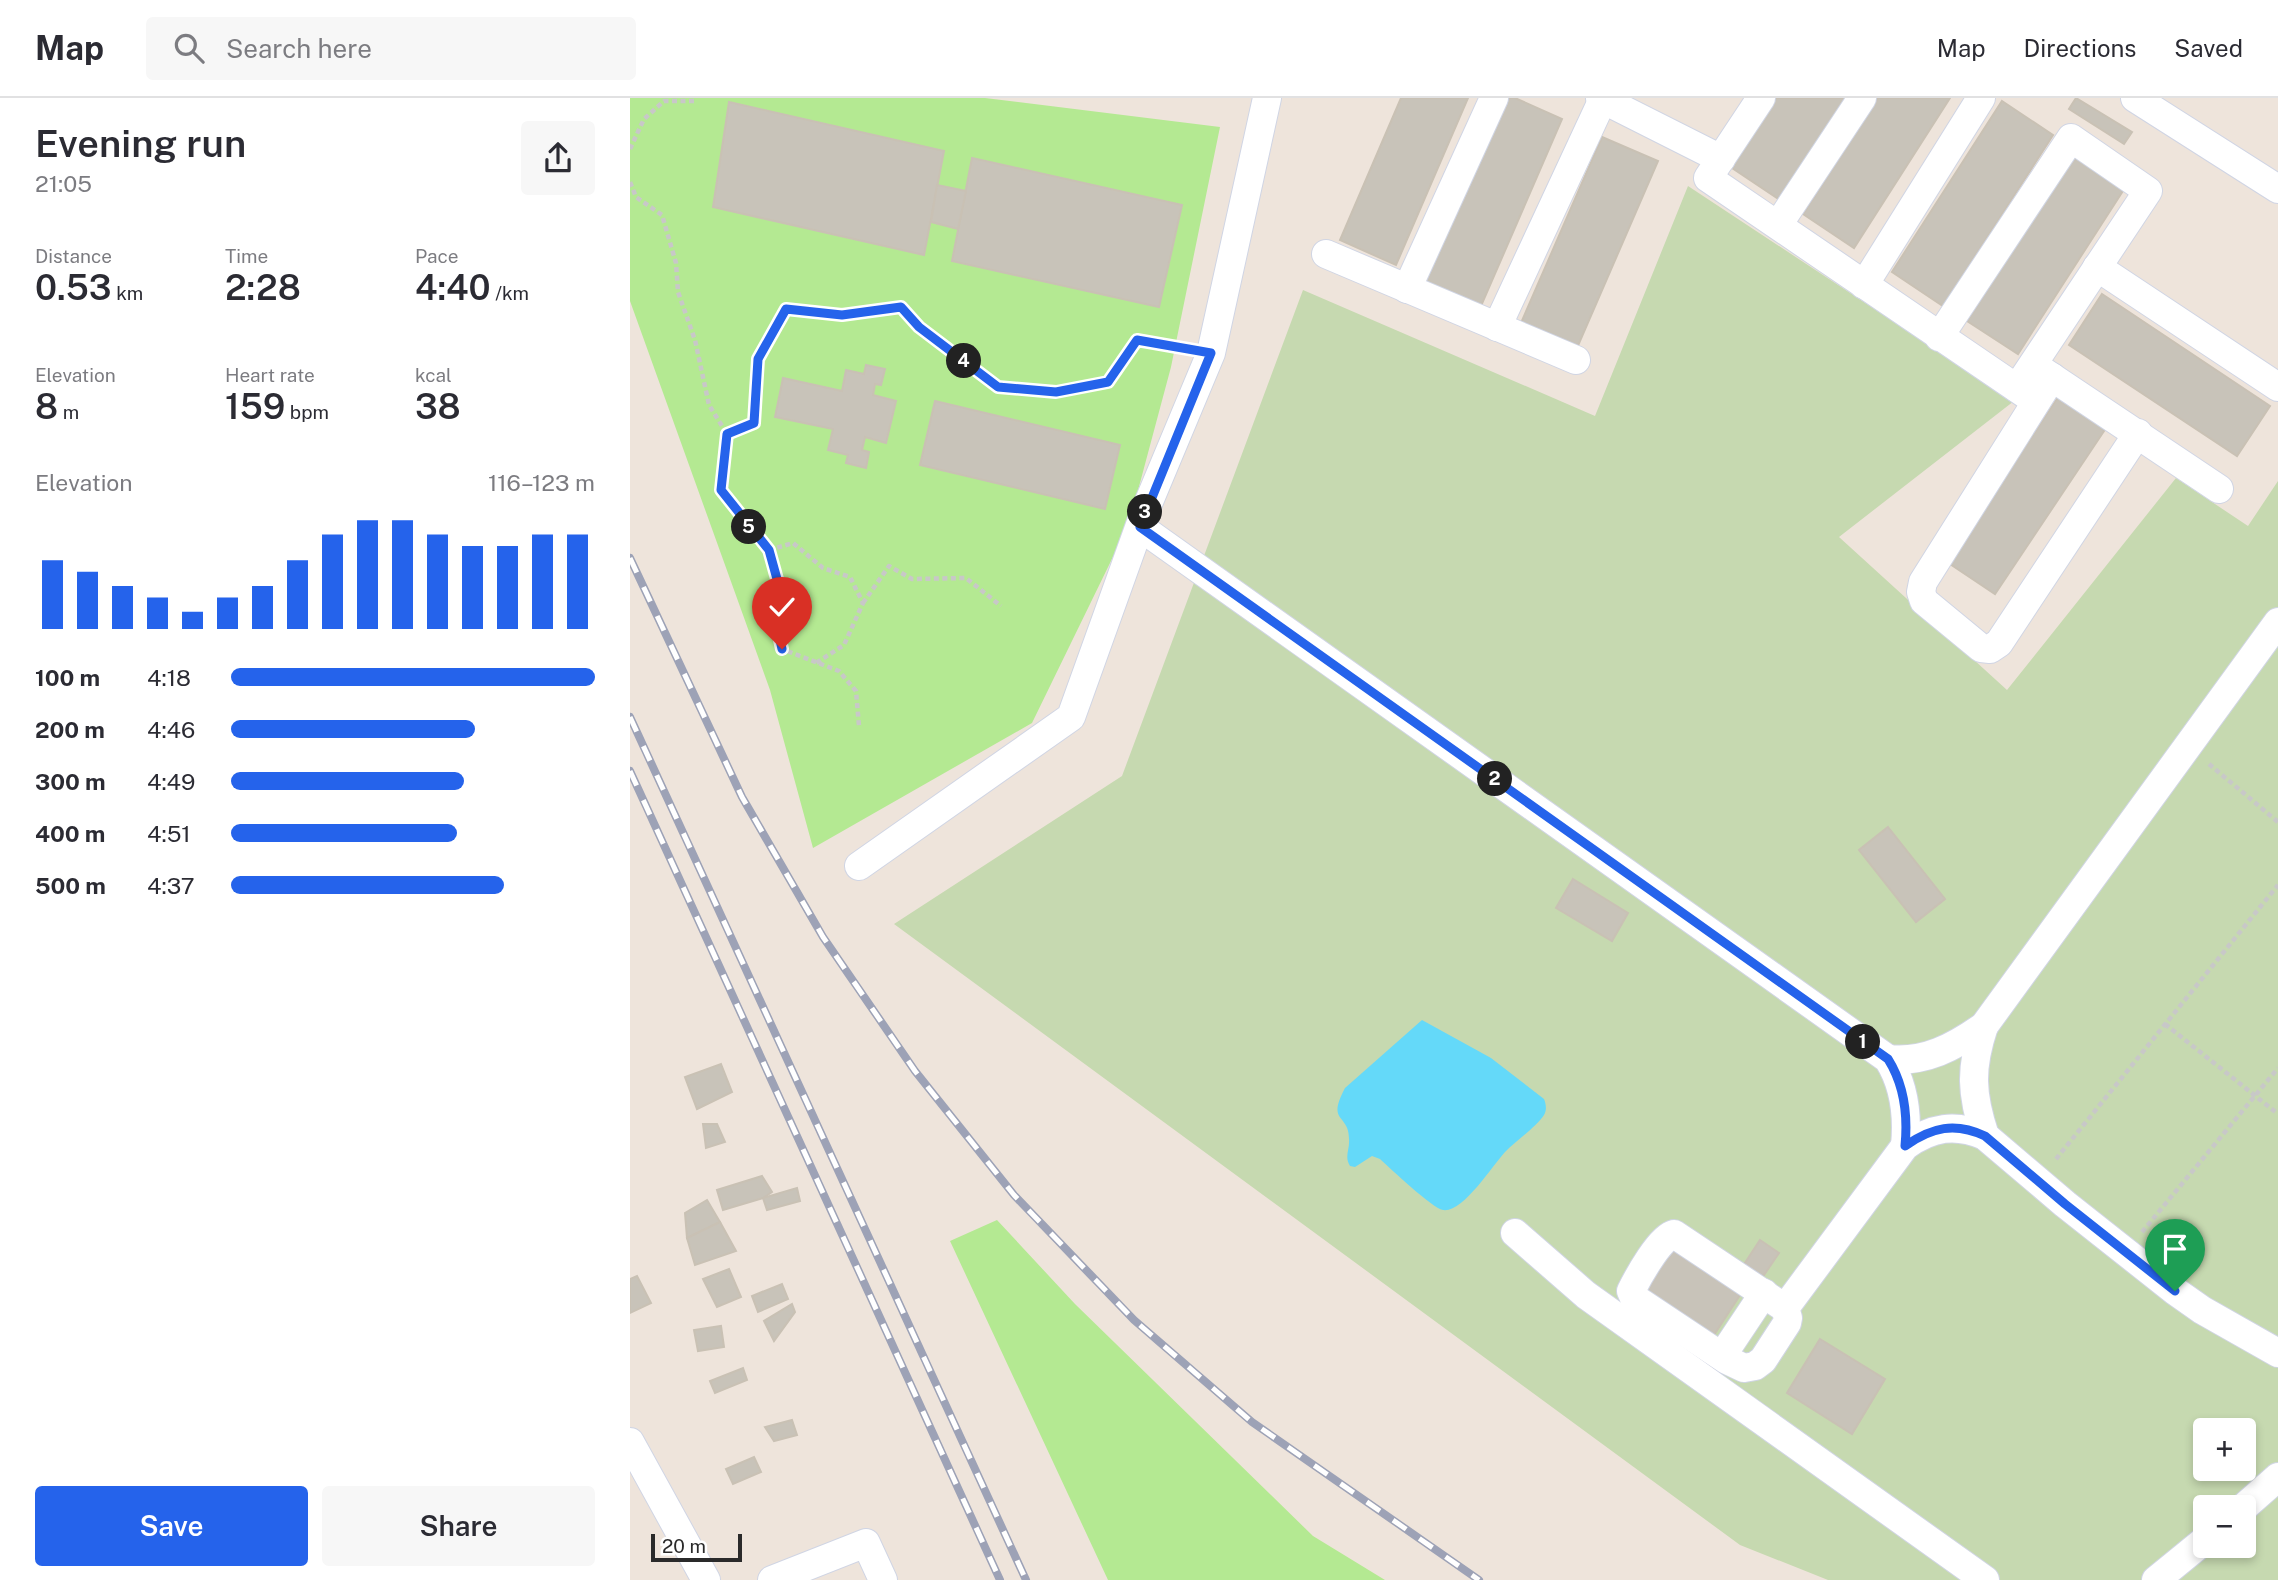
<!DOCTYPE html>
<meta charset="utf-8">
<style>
:root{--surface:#fff;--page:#f7f7f7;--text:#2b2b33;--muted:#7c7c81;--line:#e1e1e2;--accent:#2563eb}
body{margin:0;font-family:"Public Sans",sans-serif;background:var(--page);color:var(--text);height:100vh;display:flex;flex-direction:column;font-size:26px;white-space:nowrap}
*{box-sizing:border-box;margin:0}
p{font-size:23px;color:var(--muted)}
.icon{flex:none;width:38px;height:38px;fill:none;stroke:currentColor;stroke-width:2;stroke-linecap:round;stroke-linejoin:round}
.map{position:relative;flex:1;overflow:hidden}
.details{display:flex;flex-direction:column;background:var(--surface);width:630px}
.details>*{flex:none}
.controls{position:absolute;left:1563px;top:1320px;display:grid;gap:14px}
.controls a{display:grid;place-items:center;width:63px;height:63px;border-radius:7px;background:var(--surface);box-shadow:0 4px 10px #0003;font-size:35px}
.scale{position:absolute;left:21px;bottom:18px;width:91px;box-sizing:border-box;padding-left:7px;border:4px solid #2a2a2a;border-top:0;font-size:19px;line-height:24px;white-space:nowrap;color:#2a2a2a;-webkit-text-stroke:5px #fff;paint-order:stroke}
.pin{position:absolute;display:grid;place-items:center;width:60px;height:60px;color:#fff;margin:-72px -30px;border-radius:50% 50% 50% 0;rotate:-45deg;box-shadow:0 0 7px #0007}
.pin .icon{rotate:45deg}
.km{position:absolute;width:35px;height:35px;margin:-18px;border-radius:50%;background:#222;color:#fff;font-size:19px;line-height:35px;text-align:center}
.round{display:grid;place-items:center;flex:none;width:74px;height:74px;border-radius:7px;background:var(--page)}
.headline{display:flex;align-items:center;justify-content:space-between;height:119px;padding:0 35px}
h1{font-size:38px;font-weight:600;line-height:52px}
.figures{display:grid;grid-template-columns:repeat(3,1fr);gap:10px;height:119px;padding:7px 35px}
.figures div{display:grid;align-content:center}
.figures b{font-size:35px;font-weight:600}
.figures small{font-size:19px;font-weight:400}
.figures p{font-size:19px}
.chart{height:196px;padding:14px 35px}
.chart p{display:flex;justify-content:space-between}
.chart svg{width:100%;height:126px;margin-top:7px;stroke:var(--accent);stroke-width:6}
.button{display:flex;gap:14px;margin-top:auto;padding:14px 35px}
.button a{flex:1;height:80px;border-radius:7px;background:var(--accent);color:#fff;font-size:28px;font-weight:600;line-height:80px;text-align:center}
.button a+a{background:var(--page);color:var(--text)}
ul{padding:0 35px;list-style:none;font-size:23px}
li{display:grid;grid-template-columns:112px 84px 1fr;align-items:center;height:52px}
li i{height:18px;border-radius:9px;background:var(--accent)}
header{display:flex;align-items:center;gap:42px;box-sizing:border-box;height:98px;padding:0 35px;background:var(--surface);border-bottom:2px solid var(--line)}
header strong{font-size:33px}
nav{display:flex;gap:38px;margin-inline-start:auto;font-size:24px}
.search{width:490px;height:63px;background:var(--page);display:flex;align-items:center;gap:18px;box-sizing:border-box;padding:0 24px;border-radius:7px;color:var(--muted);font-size:26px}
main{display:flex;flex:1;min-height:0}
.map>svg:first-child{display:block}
.green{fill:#b4e992}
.cemetery{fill:#c6d9b0;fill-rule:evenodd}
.water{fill:#64d9f9}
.building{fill:#c8c3b9;stroke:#c9c1b4;stroke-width:2}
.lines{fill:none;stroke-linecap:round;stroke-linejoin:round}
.minor-casing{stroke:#d0d5e4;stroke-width:30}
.path{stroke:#c8c8c8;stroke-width:4.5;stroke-dasharray:5 3.5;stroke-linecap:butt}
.minor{stroke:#fff;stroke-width:28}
.rail-casing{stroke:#9da2b6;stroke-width:8}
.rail{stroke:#fff;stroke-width:5;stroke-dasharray:16;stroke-linecap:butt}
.route-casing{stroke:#fff;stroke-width:14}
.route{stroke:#2563eb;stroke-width:9}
</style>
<header>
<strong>Map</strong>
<div class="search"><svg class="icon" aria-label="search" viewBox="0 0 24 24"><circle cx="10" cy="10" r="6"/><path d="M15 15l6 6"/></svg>Search here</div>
<nav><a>Map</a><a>Directions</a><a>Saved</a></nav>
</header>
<main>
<section class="details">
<div class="headline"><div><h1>Evening run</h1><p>21:05</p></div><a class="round"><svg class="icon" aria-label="share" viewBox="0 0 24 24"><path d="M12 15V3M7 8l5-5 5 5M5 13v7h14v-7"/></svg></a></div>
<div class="figures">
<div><p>Distance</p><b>0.53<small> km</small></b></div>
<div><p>Time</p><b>2:28</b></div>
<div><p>Pace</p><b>4:40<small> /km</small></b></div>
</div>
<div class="figures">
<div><p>Elevation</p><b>8<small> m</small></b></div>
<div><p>Heart rate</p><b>159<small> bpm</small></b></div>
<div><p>kcal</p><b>38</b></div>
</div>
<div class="chart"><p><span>Elevation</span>116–123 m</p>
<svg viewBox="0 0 160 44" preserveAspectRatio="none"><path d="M5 44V20M15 44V24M25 44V29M35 44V33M45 44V38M55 44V33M65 44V29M75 44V20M85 44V11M95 44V6M105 44V6M115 44V11M125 44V15M135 44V15M145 44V11M155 44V11"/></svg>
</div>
<ul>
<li><b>100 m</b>4:18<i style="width:100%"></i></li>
<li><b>200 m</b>4:46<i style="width:67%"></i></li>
<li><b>300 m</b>4:49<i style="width:64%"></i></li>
<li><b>400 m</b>4:51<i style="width:62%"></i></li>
<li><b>500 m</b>4:37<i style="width:75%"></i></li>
</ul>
<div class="button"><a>Save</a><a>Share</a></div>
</section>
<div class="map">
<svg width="1648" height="1482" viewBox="0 0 1648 1482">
<rect width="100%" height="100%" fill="#eee4db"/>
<!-- green -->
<g class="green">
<polygon points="0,0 355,0 590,29 541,269 499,426 402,625 183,750 140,592 0,203"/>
<polygon points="367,1122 445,1206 683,1438 755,1482 478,1482 320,1143"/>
</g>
<!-- cemetery -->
<path class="cemetery" d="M1058 88 1384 303 1209 439 1377 592 1546 380 1618 428 1648 383V1482H1198L1110 1447 264 826 492 678 673 192 965 318ZM1575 1332H1614V1370H1575ZM1575 1409H1614V1447H1575Z"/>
<!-- water -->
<path class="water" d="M792 922 861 960 914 1001C916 1006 917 1012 914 1017 906 1029 886 1043 875 1054 862 1068 833 1115 813 1112 802 1110 761 1071 750 1061L742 1058 725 1069 720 1068C714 1058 720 1052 719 1041 719 1015 696 1026 715 990Z"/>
<!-- building -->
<g class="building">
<polygon points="771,0 838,0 766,167 710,142"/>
<polygon points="875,0 885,0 932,21 851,208 795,183"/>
<polygon points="1142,0 1215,0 1150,102 1099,68"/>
<polygon points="1248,0 1320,0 1224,150 1173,116"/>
<polygon points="1446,0 1502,34 1494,46 1439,11"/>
<polygon points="1372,3 1423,37 1313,208 1262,174"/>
<polygon points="99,4 314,53 294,157 83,109"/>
<polygon points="972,39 1028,63 947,250 891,225"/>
<polygon points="1447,52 1498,85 1388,256 1337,223"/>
<polygon points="342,60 552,107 529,209 322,163"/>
<polygon points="307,87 336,93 328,131 301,124"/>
<polygon points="1472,196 1640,308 1607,358 1439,247"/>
<polygon points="236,267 255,271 251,287 245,286 243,297 266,303 256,345 235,339 232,352 239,354 236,370 216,365 218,357 198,352 203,331 145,319 153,280 212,293 216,272 234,276"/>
<polygon points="1429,298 1476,330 1365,496 1317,464"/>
<polygon points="305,303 490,347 475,411 290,367"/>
<polygon points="1258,729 1315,801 1286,824 1229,752"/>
<polygon points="943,781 998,815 982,843 926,810"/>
<polygon points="91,966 102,994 67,1011 55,979"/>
<polygon points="73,1026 87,1026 95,1044 76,1050"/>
<polygon points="132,1078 142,1094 133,1100 93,1112 87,1092"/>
<polygon points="167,1090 170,1103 137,1112 133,1100"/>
<polygon points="77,1102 90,1124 57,1140 55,1115"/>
<polygon points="90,1124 106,1153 65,1167 57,1140"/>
<polygon points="1130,1142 1149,1155 1132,1180 1113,1168"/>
<polygon points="1043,1148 1112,1194 1080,1243 1011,1197"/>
<polygon points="99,1171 111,1199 87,1209 73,1181"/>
<polygon points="7,1178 21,1205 0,1215 0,1181"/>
<polygon points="152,1186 158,1201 128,1214 122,1198"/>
<polygon points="162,1206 165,1214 144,1243 134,1223"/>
<polygon points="91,1228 94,1249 68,1253 64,1232"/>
<polygon points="1190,1241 1255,1281 1222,1336 1157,1295"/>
<polygon points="113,1270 117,1282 85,1295 80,1283"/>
<polygon points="162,1322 167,1337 144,1343 135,1329"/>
<polygon points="124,1359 131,1374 103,1386 96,1371"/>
</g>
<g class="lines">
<defs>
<g id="minor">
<polyline points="970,0 1091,61"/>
<polyline points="1131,0 1078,80 1401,300"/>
<polyline points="1505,0 1648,91"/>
<polyline points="1148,127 1232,0"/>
<polyline points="696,156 946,262"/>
<polyline points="1467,169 1648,289"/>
<polyline points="1234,187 1351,0"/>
<polyline points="777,191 864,0"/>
<polyline points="867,229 973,1"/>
<polyline points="1309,239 1441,40 1518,93 1387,290"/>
<polyline points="1408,270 1589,391"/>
<polyline points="1422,279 1293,484 1291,494 1294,503 1351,550 1360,551 1369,545 1508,335"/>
<path d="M510 429 1258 961C1275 988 1278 1017 1275 1048"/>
<polyline points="229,768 441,619 515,413 581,255 637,0"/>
<path d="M1354 928C1340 970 1341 996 1355 1038"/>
<path d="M1258 961C1295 965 1324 949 1354 928L1648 524"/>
<polyline points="885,1135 956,1197 1355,1482"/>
<path d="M1155 1210 1044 1136C1030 1139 1008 1179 1001 1193L1004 1200 1097 1262 1114 1270 1125 1268 1133 1262 1157 1225 1158 1220 1155 1210 1275 1048C1302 1029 1325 1025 1355 1038L1435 1106 1545 1193 1572 1212 1648 1255"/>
<polyline points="1092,1258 1134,1195"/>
<polyline points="0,1344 76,1482"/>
<polyline points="1614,1409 1648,1379"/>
<polyline points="142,1482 236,1445 253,1482"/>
<polyline points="1526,1482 1575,1442"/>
</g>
</defs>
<!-- minor casing -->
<use href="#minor" class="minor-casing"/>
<!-- path -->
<g class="path">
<polyline points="0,51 14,21 34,3 64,3"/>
<polyline points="0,84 6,99 32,117 46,165 48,194 65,242 79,307 97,336 91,392 139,452 147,481 145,519 152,551 209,573 226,593 229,628"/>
<polyline points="97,336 124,325 128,261 156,210 212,217 271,209 289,229 368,289 426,294 478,284 507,242 553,250"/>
<polyline points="139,452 163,445 193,470 220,479 233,505 214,547 186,565"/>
<polyline points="233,505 259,468 282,481 336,480 371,508"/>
<polyline points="1579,666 1648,724"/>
<polyline points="1535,926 1648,1016"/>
<polyline points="1426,1061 1648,787"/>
<polyline points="1512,1134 1648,970"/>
</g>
<!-- minor -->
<use href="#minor" class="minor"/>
<defs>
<g id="rail">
<polyline points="0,460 112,699 193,839 285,973 384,1097 504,1222 622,1324 849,1482"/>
<polyline points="0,619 396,1482"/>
<polyline points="0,673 370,1482"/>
</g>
</defs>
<!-- rail casing -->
<use href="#rail" class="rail-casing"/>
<!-- rail -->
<use href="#rail" class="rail"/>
</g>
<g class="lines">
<defs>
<path id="route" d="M152 551 145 519 147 481 139 452 91 392 97 336 124 325 128 261 156 211 212 217 271 209 289 229 368 289 426 294 478 284 507 242 581 255 510 429 1258 961C1275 988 1278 1017 1275 1048 1302 1029 1325 1024 1355 1038L1435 1106 1545 1193"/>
</defs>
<!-- route casing -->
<use href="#route" class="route-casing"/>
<!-- route -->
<use href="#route" class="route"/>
</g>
</svg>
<div class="controls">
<a>+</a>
<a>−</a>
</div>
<div class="scale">20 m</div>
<div class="pin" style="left:1545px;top:1193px;background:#1e9e55"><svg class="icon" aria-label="arrive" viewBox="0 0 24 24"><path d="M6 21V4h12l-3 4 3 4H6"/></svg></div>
<div class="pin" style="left:152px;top:551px;background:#d93025"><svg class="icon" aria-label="check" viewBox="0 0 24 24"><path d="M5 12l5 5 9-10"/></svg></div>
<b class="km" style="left:1233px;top:944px">1</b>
<b class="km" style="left:865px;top:681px">2</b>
<b class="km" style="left:515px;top:414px">3</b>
<b class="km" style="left:334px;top:263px">4</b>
<b class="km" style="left:119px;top:429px">5</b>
</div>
</main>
